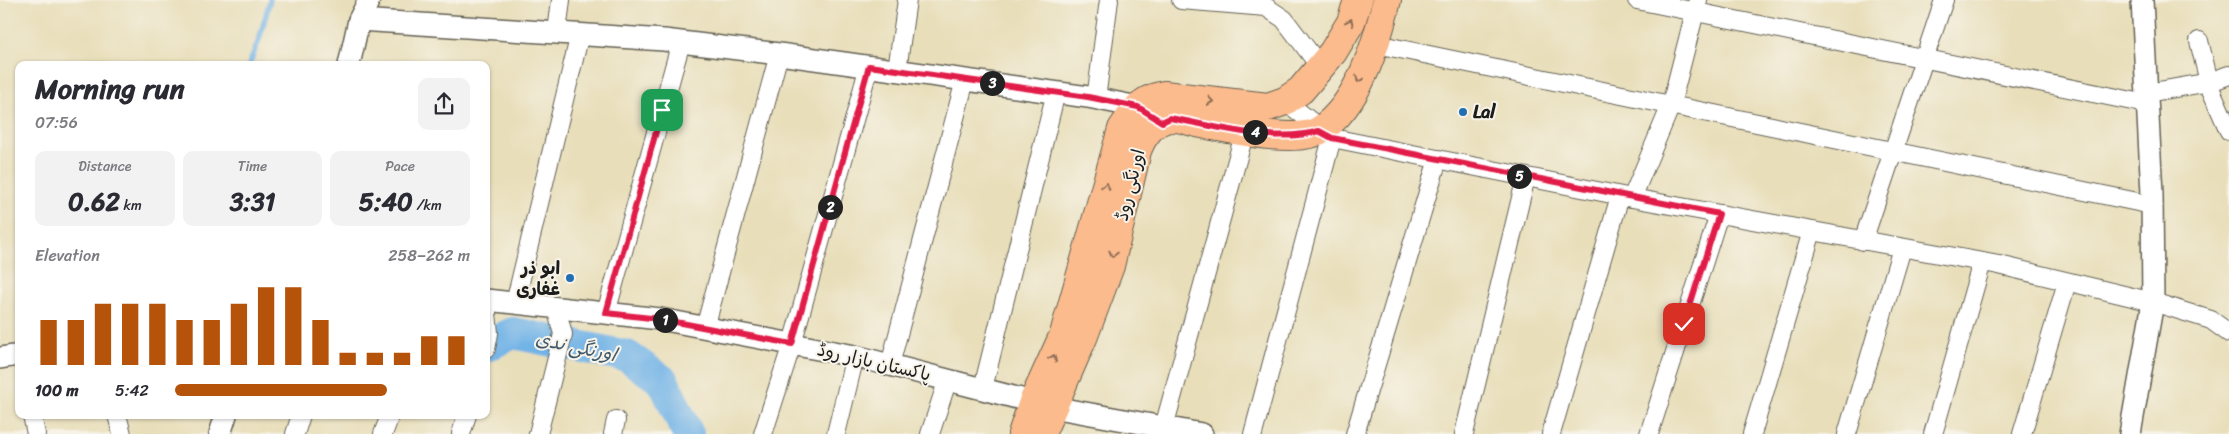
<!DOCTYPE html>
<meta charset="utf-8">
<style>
:root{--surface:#fff;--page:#f2f2f3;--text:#2b2b33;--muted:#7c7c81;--accent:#b45309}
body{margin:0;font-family:Sriracha,"Playpen Sans Arabic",sans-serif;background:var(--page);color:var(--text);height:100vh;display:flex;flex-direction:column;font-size:19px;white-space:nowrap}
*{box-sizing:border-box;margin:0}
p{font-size:16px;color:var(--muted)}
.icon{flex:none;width:28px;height:28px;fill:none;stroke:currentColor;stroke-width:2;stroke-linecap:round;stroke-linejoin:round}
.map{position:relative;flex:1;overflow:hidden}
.panel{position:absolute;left:15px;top:61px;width:475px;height:358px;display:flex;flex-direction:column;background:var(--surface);border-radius:10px;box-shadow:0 1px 4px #0004}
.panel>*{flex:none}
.pin{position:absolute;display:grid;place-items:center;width:42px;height:42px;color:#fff;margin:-21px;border-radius:10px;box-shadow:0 2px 8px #0006}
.km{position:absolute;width:25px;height:25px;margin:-12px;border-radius:50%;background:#222;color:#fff;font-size:14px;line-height:25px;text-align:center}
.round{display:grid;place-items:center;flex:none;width:52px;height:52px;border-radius:10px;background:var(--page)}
.headline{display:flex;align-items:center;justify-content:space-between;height:85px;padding:0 20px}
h1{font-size:28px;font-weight:700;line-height:38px}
.metrics{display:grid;grid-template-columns:repeat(3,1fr);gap:8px;height:85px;padding:5px 20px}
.metrics div{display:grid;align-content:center;border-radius:10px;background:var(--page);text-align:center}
.metrics b{font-size:25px;font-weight:700}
.metrics small{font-size:14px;font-weight:400}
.metrics p{font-size:14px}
.chart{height:140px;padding:10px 20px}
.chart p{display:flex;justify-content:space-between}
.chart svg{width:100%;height:90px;margin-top:5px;stroke:var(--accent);stroke-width:6}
ul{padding:0 20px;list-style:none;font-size:16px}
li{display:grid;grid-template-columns:80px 60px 1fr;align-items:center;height:38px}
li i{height:12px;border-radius:6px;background:var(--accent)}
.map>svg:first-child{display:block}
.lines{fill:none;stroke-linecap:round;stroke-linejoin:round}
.stream{stroke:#73b4e7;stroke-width:5.5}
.river{stroke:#73b4e7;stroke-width:32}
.minor-casing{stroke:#636053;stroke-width:20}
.tertiary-casing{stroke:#636053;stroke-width:24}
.primary-casing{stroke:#636053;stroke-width:30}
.minor{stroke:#fff;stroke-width:18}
.tertiary{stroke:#fff;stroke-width:21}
.primary{stroke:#fbbb8c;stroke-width:28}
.oneway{stroke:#8c6c54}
.route-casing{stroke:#fff;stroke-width:10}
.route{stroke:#e11d48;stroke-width:6}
.poi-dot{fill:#1f6fb2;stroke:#f7f3e8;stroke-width:2}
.labels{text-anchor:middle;stroke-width:4;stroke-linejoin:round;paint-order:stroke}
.poi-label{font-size:18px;font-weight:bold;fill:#1c1c1c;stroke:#f7f3e8;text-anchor:start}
.street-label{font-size:18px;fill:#1c1c1c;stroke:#f7f3e8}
.water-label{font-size:19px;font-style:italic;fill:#3f596d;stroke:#f7f3e8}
</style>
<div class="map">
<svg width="2229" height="434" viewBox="0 0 2229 434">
<rect width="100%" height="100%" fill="#f7f3e8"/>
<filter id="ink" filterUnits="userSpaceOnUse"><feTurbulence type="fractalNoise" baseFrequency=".02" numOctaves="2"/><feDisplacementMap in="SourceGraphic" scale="10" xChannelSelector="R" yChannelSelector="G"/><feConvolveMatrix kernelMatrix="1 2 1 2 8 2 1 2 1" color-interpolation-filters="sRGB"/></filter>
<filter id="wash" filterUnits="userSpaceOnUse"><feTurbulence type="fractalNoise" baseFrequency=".0096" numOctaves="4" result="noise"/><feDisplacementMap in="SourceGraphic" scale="20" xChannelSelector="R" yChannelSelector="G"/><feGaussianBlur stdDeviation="1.12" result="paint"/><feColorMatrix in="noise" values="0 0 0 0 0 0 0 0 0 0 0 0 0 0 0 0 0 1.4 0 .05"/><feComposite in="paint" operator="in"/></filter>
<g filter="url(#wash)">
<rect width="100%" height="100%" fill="#e8deb9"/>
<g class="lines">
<!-- stream -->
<polyline class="stream" points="249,65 259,40 270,0"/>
<!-- river -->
<polyline class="river" points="486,346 513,333 627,356 663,381 688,434"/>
</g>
</g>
<g filter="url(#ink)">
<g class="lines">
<defs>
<g id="minor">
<polyline points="1181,0 1266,7 1284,19 1321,68"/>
<polyline points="1637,0 2147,104"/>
<polyline points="557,32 561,0"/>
<polyline points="2199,41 2211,90 2229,131"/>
<polyline points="1376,44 2152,205"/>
<polyline points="897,70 907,0"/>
<polyline points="2147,93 2210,82 2229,75"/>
<polyline points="1096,99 1109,0"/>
<polyline points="1285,101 1332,138 1632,198 1999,265 2153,302 2211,320 2229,333"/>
<polyline points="1632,198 1671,105 1698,0"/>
<polyline points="1863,241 1944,0"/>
<polyline points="515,303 580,34"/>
<polyline points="486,304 489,333 486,349"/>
<polyline points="606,313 681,42"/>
<polyline points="705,328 779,54"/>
<polyline points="890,365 965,80"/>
<polyline points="983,388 1056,92"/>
<polyline points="32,415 36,434"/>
<polyline points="117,415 122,434"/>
<polyline points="1164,427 1245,131"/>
<polyline points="295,434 301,415"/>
<polyline points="383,434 388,421"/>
<polyline points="461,434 467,415"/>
<polyline points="538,434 563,334 556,308"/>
<polyline points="613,434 616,420"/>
<polyline points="763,434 792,344 869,66"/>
<polyline points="836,434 855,356"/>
<polyline points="930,434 948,379"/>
<polyline points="1253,434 1332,138"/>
<polyline points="1355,434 1438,159"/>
<polyline points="1464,434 1526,177"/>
<polyline points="1551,434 1620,196"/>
<polyline points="1649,434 1719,214"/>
<polyline points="1752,434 1812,231"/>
<polyline points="1847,434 1902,248"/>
<polyline points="1933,434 1982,262"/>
<polyline points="2022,434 2067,282"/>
</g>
<g id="tertiary">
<polyline points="359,20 664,40 779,54 1088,97 1138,107 1149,114"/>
<polyline points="349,65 359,20 369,0"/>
<polyline points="486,300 660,319 855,356 1052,407 1202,434"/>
<polyline points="0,358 19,355"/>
<polyline points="220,434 226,415"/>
<polyline points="2130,434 2153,302 2152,194 2142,0"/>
</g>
<g id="primary">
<path d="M1022 434 1033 402 1064 334 1122 129C1135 110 1140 100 1164 95L1268 107 1285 101 1301 90 1333 52 1351 22 1358 0"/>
<path d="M1041 434 1083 338 1110 266 1137 151C1142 137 1153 120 1170 118 1178 117 1189 121 1197 123 1225 128 1297 145 1320 130 1359 105 1377 42 1387 0"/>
</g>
</defs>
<!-- minor casing -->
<use href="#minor" class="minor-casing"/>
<!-- tertiary casing -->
<use href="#tertiary" class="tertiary-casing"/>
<!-- primary casing -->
<use href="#primary" class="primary-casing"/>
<!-- minor -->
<use href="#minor" class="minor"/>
<!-- tertiary -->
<use href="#tertiary" class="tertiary"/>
<!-- primary -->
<use href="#primary" class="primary"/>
</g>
<!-- one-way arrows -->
<defs><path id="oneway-chevron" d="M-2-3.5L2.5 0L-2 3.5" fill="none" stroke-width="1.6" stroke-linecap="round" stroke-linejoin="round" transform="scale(1.25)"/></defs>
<g class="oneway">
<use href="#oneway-chevron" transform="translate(1350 22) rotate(-65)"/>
<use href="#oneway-chevron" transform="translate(1359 79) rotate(116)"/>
<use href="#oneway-chevron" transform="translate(1210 101) rotate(7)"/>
<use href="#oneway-chevron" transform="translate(1106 186) rotate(-74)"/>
<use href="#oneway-chevron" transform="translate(1113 254) rotate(103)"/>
<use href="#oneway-chevron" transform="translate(1053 358) rotate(-67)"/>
</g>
</g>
<g class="lines" filter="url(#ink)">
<defs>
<path id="route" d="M662 110 606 313 660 319 792 344 869 66 1088 97 1138 107 1162 122 1170 118C1215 126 1275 144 1319 131L1332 138 1719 214 1684 324"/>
</defs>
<!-- route casing -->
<use href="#route" class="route-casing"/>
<!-- route -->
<use href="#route" class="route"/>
</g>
<!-- markers -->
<g class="poi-dot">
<circle cx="1463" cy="112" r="5"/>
<circle cx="570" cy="278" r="5"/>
</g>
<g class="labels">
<!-- poi labels -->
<g class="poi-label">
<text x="1473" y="118">Lal</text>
<text x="560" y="274" text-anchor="end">ابو ذر<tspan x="560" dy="21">غفاری</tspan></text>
</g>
<!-- street labels -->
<g class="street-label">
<text transform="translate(1130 185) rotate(-76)" y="6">اورنگی روڈ</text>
<text transform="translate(874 362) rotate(13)" y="6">پاکستان بازار روڈ</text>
</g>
<!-- water labels -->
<g class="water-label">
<text transform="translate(576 346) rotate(12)" y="7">اورنگی ندی</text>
</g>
</g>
</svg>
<div class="pin" style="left:662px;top:110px;background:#1e9e55"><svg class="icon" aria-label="arrive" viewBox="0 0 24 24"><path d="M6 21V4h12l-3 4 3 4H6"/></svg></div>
<div class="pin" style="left:1684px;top:324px;background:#d93025"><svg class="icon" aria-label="check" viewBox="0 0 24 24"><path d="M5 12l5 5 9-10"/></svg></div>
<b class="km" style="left:665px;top:320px">1</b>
<b class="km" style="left:830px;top:207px">2</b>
<b class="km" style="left:992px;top:83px">3</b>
<b class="km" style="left:1255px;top:132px">4</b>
<b class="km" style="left:1519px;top:176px">5</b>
<section class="panel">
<div class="headline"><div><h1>Morning run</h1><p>07:56</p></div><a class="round"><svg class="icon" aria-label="share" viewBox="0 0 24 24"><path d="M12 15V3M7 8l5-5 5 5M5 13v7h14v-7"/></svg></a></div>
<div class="metrics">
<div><p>Distance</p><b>0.62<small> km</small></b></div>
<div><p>Time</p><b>3:31</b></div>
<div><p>Pace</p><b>5:40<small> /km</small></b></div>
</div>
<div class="chart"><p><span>Elevation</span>258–262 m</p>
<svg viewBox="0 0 160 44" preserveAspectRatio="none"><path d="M5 44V22M15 44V22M25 44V14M35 44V14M45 44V14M55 44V22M65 44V22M75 44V14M85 44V6M95 44V6M105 44V22M115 44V38M125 44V38M135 44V38M145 44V30M155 44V30"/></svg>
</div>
<ul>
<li><b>100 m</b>5:42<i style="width:72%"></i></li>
</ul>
</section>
</div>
